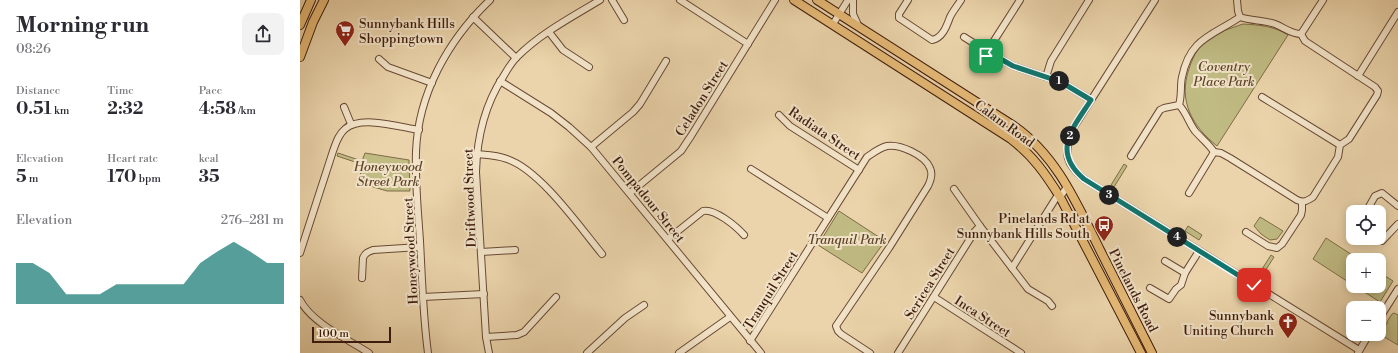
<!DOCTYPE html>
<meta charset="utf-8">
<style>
:root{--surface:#fff;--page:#f2f2f3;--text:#2b2b33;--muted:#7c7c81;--accent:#0f766e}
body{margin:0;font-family:"Libre Bodoni",serif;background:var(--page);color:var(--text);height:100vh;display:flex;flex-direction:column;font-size:15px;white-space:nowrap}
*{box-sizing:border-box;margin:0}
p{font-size:13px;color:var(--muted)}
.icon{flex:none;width:22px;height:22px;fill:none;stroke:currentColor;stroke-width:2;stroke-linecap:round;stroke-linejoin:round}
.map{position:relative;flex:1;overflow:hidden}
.sheet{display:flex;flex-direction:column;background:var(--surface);width:300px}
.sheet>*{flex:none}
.fabs{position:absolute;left:1046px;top:205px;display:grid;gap:8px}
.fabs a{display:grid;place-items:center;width:40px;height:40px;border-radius:8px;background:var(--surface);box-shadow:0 2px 10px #0003;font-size:20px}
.scale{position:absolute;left:12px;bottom:10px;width:79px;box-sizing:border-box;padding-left:4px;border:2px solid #3e1c0e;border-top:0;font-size:11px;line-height:14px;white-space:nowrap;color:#3e1c0e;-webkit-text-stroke:3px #f2e3c8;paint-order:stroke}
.pin{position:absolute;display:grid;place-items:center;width:34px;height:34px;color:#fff;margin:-17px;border-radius:8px;box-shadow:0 2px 6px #0006}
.km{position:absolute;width:20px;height:20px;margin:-10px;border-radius:50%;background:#222;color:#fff;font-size:11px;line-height:20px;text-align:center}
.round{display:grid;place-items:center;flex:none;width:42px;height:42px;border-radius:8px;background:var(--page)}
.head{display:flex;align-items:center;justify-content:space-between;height:68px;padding:0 16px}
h1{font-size:22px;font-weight:800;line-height:30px}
.stats{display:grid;grid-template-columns:repeat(3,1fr);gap:6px;height:68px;padding:4px 16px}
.stats div{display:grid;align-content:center}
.stats b{font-size:17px;font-weight:800}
.stats small{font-size:11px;font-weight:400}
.stats p{font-size:11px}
.chart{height:112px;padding:8px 16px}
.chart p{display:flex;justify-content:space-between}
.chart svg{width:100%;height:72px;margin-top:4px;fill:var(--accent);opacity:.7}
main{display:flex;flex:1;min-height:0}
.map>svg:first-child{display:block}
.green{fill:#c0bb83;stroke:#7f6c48}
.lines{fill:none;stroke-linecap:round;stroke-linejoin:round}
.minor-casing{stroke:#694a35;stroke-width:8}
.major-casing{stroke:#3e1c0e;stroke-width:10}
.minor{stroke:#f2e3c8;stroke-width:6}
.major{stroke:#e6ba76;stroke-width:8}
.route-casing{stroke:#fff;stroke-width:8}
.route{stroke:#0f766e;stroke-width:5}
.labels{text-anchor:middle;stroke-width:4;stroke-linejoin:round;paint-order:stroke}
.poi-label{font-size:13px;fill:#3e1c0e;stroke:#f2e3c8;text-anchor:end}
.park-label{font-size:13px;font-style:italic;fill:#5e442b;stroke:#f2e3c8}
.street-label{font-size:13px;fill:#3e1c0e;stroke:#f2e3c8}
</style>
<main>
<section class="sheet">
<div class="head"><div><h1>Morning run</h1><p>08:26</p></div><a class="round"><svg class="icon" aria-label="share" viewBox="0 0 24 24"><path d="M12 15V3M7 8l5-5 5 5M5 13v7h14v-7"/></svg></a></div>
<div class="stats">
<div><p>Distance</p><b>0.51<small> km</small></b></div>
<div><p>Time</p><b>2:32</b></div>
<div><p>Pace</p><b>4:58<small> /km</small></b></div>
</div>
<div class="stats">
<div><p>Elevation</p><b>5<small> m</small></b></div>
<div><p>Heart rate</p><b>170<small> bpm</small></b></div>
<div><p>kcal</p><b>35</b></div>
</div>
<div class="chart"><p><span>Elevation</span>276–281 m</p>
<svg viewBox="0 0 160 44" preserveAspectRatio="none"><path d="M0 44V19L10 19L20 25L30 38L40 38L50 38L60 32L70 32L80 32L90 32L100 32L110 19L120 12L130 6L140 12L150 19L160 19V44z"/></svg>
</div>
</section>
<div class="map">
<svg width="1098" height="353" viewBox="0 0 1098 353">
<rect width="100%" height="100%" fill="#ebd4ab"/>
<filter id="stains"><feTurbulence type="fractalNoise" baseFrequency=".005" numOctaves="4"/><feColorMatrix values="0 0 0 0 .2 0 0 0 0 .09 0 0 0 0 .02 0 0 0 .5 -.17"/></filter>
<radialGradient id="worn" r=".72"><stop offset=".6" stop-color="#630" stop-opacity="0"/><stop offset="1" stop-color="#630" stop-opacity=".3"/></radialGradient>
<!-- green -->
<g class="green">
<path d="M943 24C960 25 974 26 988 35L917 146C892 126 878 101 889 69 892 59 897 49 904 42 913 33 932 28 943 24Z"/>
<polygon points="38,153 62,161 65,153 109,160 110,191 87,191 60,183 61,164 37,156"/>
<polygon points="824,164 827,166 814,187 811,185"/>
<polygon points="539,211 585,241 562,273 518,245"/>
<polygon points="960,217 983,231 977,239 970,240 961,234 954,226"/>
<polygon points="888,226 902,235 899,240 885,231"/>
<polygon points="1026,238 1060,260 1053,260 1053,285 1013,259"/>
<polygon points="971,255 974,257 960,279 957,277"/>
<polygon points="1079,272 1093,281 1080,302 1055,286 1079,286"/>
<polygon points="1094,313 1098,315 1098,345 1081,335 1080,333 1086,324 1087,324 1087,322 1092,314"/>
</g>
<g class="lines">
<defs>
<g id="minor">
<polyline points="312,0 324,20"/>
<polyline points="380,0 448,44"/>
<polyline points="553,0 553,14 559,27"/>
<path d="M608 0 599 14V18L632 40C643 38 647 25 650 17 653 11 658 5 661 0"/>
<path d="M855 0 770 133C765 155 765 163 784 179L1059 350"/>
<polyline points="937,0 938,11 940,17"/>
<polyline points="173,17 216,58"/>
<path d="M940 17C951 21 964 20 975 24 985 28 991 34 1001 34L1005 41 1075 87 1078 91 1077 95 1049 139 1040 145 1038 157 1013 197C1007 201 1004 203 997 200L930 158 921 153 914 152C909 144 901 138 895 131 889 123 886 112 879 105 882 95 880 86 882 77 890 38 912 36 940 17Z"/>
<polyline points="533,24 548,0"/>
<polyline points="249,32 263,50 289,67"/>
<polyline points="1001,34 1023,0"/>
<polyline points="664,37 683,49"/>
<circle cx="688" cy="51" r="5"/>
<polyline points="690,47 720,0"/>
<polyline points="692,54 713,66 761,82 791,100"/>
<polyline points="79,59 88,67 132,83"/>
<polyline points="1058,76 1098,12"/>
<polyline points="746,77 751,61 789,0"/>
<polyline points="200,81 251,113 269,127 291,147 461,353"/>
<polyline points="962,97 1040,145"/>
<polyline points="44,107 51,124"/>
<polyline points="479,115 490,126 559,170"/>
<polyline points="291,147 333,112 340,104 366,61"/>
<path d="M176 154C187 155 197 155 207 159 240 170 279 226 302 254"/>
<polyline points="831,156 860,110 864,108 879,105"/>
<polyline points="451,169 528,218"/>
<polyline points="654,189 680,226 728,289 748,301 752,306"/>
<polyline points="330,193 381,151 391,136 475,0"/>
<polyline points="889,193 914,152"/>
<polyline points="1066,212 1075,196 1082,193 1098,206"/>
<polyline points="946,232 968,246 977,248 982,244 1001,215 1002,210 1002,202"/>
<polyline points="1064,238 1082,241 1098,224"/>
<path d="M368 239 403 211C414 208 436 226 444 235"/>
<polyline points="181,252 215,250"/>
<path d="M0 253 33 151C36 143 38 135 45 129 61 115 99 127 119 130"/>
<polyline points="865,261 885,273"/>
<polyline points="712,268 756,198 760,197 767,187"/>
<path d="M62 278 63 258C65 253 68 252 73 250L120 247"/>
<polyline points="850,288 869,299 876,289 881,285 885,273 899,251"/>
<polyline points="123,297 184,294"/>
<polyline points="634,297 721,353"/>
<path d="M0 300C12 323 47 339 69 353"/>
<polyline points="1079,319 1098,289"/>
<polyline points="186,337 217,335 224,332 256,297"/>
<path d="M450 341 567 157C573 153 579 148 587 146 600 144 625 155 630 168 633 174 631 180 628 186L589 248 536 326 538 331 541 334 570 353"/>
<path d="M128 353C123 316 122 278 120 241 118 211 115 182 116 152 118 94 148 40 190 0"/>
<path d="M189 353 186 337 176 172C177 138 184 106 203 77 207 70 212 62 217 57 241 33 272 17 300 0"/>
<polyline points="287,353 325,318 344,305"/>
<polyline points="379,353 430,317"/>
<polyline points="598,353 675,231 680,226"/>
<polyline points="1058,353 1069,334"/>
</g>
<g id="major">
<path d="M494 0 711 139C733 156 745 173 760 197L841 353"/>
<path d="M517 0 714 126C757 156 777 204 800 250 817 284 835 319 852 353"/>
<polyline points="0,25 11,0"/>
<polyline points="0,57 13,22 24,0"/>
</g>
</defs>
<!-- minor casing -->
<use href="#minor" class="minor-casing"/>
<!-- major casing -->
<use href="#major" class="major-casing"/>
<!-- minor -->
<use href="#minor" class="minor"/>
<!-- major -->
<use href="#major" class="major"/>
</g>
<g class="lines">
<defs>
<path id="route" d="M686 56 689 57 692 54 713 66 761 82 791 100C773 128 751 151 784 179L954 285"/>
</defs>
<!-- route casing -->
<use href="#route" class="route-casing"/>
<!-- route -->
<use href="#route" class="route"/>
</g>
<!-- icons -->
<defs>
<symbol id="supermarket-pin" viewBox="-11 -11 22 30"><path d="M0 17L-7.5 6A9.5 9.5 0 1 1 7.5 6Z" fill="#8f2418" stroke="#f2e3c8"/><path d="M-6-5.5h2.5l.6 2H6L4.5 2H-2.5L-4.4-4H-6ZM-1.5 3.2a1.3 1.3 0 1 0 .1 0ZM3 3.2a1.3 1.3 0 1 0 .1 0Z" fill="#fff"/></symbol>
<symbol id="bus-pin" viewBox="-11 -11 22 30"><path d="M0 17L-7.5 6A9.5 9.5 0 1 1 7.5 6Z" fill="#8f2418" stroke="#f2e3c8"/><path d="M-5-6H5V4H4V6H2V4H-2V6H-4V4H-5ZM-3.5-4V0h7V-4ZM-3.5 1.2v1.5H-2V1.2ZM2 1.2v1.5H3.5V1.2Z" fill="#fff"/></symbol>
<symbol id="church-pin" viewBox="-11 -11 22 30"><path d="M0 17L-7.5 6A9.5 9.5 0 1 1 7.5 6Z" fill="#8f2418" stroke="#f2e3c8"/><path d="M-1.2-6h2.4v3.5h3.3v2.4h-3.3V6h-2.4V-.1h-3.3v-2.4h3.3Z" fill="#fff"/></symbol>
</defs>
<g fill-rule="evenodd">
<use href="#supermarket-pin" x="34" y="19" width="22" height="30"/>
<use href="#bus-pin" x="793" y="214" width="22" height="30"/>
<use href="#church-pin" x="977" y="311" width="22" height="30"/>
</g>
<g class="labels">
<!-- poi labels -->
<g class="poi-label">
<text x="59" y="28" text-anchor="start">Sunnybank Hills<tspan x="59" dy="15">Shoppingtown</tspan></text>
<text x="790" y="223">Pinelands Rd at<tspan x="790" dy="15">Sunnybank Hills South</tspan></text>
<text x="974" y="320">Sunnybank<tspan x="974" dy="15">Uniting Church</tspan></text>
</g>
<!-- park labels -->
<g class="park-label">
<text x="924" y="71">Coventry<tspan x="924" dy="15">Place Park</tspan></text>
<text x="88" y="171">Honeywood<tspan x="88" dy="15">Street Park</tspan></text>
<text x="547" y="244">Tranquil Park</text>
</g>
<!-- street labels -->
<g class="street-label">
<text transform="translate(401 98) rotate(-58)" y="5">Celadon Street</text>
<text transform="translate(705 123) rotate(36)" y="5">Calam Road</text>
<text transform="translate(525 133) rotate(34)" y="5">Radiata Street</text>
<text transform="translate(169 198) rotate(-92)" y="5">Driftwood Street</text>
<text transform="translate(349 199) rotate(51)" y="5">Pompadour Street</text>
<text transform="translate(110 251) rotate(-93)" y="5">Honeywood Street</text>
<text transform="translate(629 283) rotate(-58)" y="5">Sericea Street</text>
<text transform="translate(470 290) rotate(-58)" y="5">Tranquil Street</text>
<text transform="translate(834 290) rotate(63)" y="5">Pinelands Road</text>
<text transform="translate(683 316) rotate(33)" y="5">Inca Street</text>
</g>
</g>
<rect width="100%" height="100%" filter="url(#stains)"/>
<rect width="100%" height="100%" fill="url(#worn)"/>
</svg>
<div class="fabs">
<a><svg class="icon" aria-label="locate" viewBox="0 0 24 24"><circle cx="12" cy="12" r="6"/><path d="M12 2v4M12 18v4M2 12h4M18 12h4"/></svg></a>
<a>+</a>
<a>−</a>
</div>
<div class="scale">100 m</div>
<div class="pin" style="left:686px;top:56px;background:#1e9e55"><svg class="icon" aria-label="arrive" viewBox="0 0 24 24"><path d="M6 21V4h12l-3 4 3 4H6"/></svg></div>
<div class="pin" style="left:954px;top:285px;background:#d93025"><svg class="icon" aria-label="check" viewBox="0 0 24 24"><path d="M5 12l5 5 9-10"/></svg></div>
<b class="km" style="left:759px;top:81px">1</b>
<b class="km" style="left:770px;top:136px">2</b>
<b class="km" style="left:809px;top:195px">3</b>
<b class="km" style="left:877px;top:237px">4</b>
</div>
</main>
